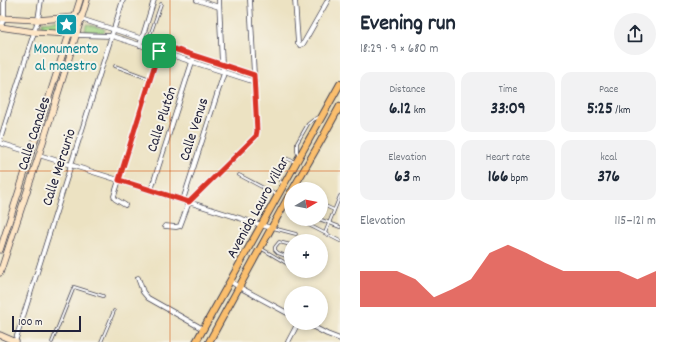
<!DOCTYPE html>
<meta charset="utf-8">
<style>
:root{--surface:#fff;--page:#f2f2f3;--text:#1f2937;--muted:#747a83;--accent:#d93025}
body{margin:0;font-family:Dekko,sans-serif;background:var(--page);color:var(--text);height:100vh;display:flex;flex-direction:column;font-size:15px;white-space:nowrap}
*{box-sizing:border-box;margin:0}
p{font-size:13px;color:var(--muted)}
.icon{flex:none;width:22px;height:22px;fill:none;stroke:currentColor;stroke-width:2;stroke-linecap:round;stroke-linejoin:round}
.map{position:relative;flex:1;overflow:hidden}
.side{display:flex;flex-direction:column;background:var(--surface);width:336px}
.side>*{flex:none}
.needle{width:26px;rotate:80deg}
.fabs{position:absolute;left:284px;top:182px;display:grid;gap:8px}
.fabs a{display:grid;place-items:center;width:44px;height:44px;border-radius:50%;background:var(--surface);box-shadow:0 2px 6px #0003;font-size:20px}
.scale{position:absolute;left:12px;bottom:10px;width:69px;box-sizing:border-box;padding-left:4px;border:2px solid #22223b;border-top:0;font-size:11px;line-height:14px;white-space:nowrap;color:#22223b;-webkit-text-stroke:3px #f7f3e8;paint-order:stroke}
.pin{position:absolute;display:grid;place-items:center;width:34px;height:34px;color:#fff;margin:-17px;border-radius:8px;box-shadow:0 2px 6px #0006}
.round{display:grid;place-items:center;flex:none;width:42px;height:42px;border-radius:21px;background:var(--page)}
.summary{display:flex;align-items:center;justify-content:space-between;height:68px;padding:0 20px}
h1{font-size:22px;font-weight:700;line-height:30px}
.figures{display:grid;grid-template-columns:repeat(3,1fr);gap:6px;height:68px;padding:4px 20px}
.figures div{display:grid;align-content:center;border-radius:10px;background:var(--page);text-align:center}
.figures b{font-size:17px;font-weight:700}
.figures small{font-size:11px;font-weight:400}
.figures p{font-size:11px}
.chart{height:112px;padding:8px 20px}
.chart p{display:flex;justify-content:space-between}
.chart svg{width:100%;height:72px;margin-top:4px;fill:var(--accent);opacity:.7}
main{display:flex;flex:1;min-height:0}
.map>svg:first-child{display:block}
.green{fill:#a1d584;stroke:#627c60}
.lines{fill:none;stroke-linecap:round;stroke-linejoin:round}
.lane-casing{stroke:#403f4f;stroke-width:3.5}
.street-casing{stroke:#403f4f;stroke-width:5.5}
.secondary-casing{stroke:#403f4f;stroke-width:7}
.primary-casing{stroke:#403f4f;stroke-width:8}
.lane{stroke:#fff;stroke-width:2}
.street{stroke:#fff;stroke-width:4}
.secondary{stroke:#fde5c5;stroke-width:5.5}
.primary{stroke:#fabe6d;stroke-width:6}
.route-casing{stroke:#fff;stroke-width:8}
.route{stroke:#d93025;stroke-width:5}
.grid{fill:none;stroke:#d45411;stroke-width:1;stroke-opacity:0.55}
.labels{text-anchor:middle;stroke-width:4;stroke-linejoin:round;paint-order:stroke}
.culture-label{font-size:15px;fill:#0d838f;stroke:#f7f3e8}
.street-label{font-size:15px;fill:#22223b;stroke:#f7f3e8}
</style>
<main>
<div class="map">
<svg width="340" height="342" viewBox="0 0 340 342">
<rect width="100%" height="100%" fill="#f7f3e8"/>
<filter id="ink" filterUnits="userSpaceOnUse"><feTurbulence type="fractalNoise" baseFrequency=".025" numOctaves="2"/><feDisplacementMap in="SourceGraphic" scale="8" xChannelSelector="R" yChannelSelector="G"/><feConvolveMatrix kernelMatrix="1 2 1 2 8 2 1 2 1" color-interpolation-filters="sRGB"/></filter>
<filter id="wash" filterUnits="userSpaceOnUse"><feTurbulence type="fractalNoise" baseFrequency=".012" numOctaves="4" result="noise"/><feDisplacementMap in="SourceGraphic" scale="16" xChannelSelector="R" yChannelSelector="G"/><feGaussianBlur stdDeviation="0.9" result="paint"/><feColorMatrix in="noise" values="0 0 0 0 0 0 0 0 0 0 0 0 0 0 0 0 0 1.4 0 .05"/><feComposite in="paint" operator="in"/></filter>
<g filter="url(#wash)">
<rect width="100%" height="100%" fill="#ece2c2"/>
<!-- green -->
<g class="green">
<polygon points="71,19 69,30 42,28 42,22"/>
<polygon points="87,24 105,29 104,33 85,31 86,25"/>
</g>
</g>
<g filter="url(#ink)">
<g class="lines">
<defs>
<g id="lane">
<polyline points="148,41 161,4"/>
<polyline points="115,66 150,79"/>
<polyline points="298,155 297,151 297,143 308,124 313,120 319,117"/>
<polyline points="239,175 277,195"/>
<path d="M282 184C274 172 278 171 284 159H288L295 162"/>
<polyline points="321,204 334,210"/>
<polyline points="297,219 340,241"/>
<polyline points="319,219 340,227"/>
<polyline points="273,228 296,234"/>
<polyline points="325,233 340,196"/>
<polyline points="291,245 279,242 275,247 275,250 278,253 291,258"/>
<polyline points="262,249 291,266"/>
<polyline points="300,271 303,272 307,271"/>
<polyline points="52,342 74,287 103,296"/>
<polyline points="101,342 114,311"/>
</g>
<g id="street">
<polyline points="197,0 219,7"/>
<polyline points="295,0 298,43 300,45 303,44 328,0"/>
<polyline points="81,19 254,75"/>
<polyline points="0,27 4,19 4,0"/>
<polyline points="76,35 112,36 255,82"/>
<polyline points="140,45 154,0"/>
<polyline points="0,140 38,20 41,0"/>
<polyline points="0,143 32,153"/>
<polyline points="39,155 271,228"/>
<polyline points="151,190 192,62 195,56"/>
<polyline points="183,200 224,73 222,64 219,0"/>
<polyline points="125,205 115,199 114,196 160,49"/>
<polyline points="165,226 176,227 180,226 189,202 256,136 257,131 250,0"/>
<polyline points="138,278 143,292 148,298 203,329"/>
<polyline points="230,281 239,287 291,315"/>
<polyline points="306,323 327,334 340,339"/>
<polyline points="15,342 123,0"/>
<polyline points="288,342 298,323"/>
</g>
<g id="secondary">
<polyline points="0,18 38,20 75,17 77,18"/>
<polyline points="0,27 34,32 72,34"/>
<polyline points="0,250 80,0"/>
<polyline points="0,273 39,155 87,0"/>
<polyline points="0,335 16,342"/>
</g>
<g id="primary">
<polyline points="293,189 319,144 340,106"/>
<polyline points="196,342 340,84"/>
<polyline points="209,342 291,192"/>
</g>
</defs>
<!-- lane casing -->
<use href="#lane" class="lane-casing"/>
<!-- street casing -->
<use href="#street" class="street-casing"/>
<!-- secondary casing -->
<use href="#secondary" class="secondary-casing"/>
<!-- primary casing -->
<use href="#primary" class="primary-casing"/>
<!-- lane -->
<use href="#lane" class="lane"/>
<!-- street -->
<use href="#street" class="street"/>
<!-- secondary -->
<use href="#secondary" class="secondary"/>
<!-- primary -->
<use href="#primary" class="primary"/>
</g>
</g>
<g class="lines" filter="url(#ink)">
<defs>
<polygon id="route" points="162,45 254,75 257,131 256,136 189,202 119,180 159,51"/>
</defs>
<!-- route casing -->
<use href="#route" class="route-casing"/>
<!-- route -->
<use href="#route" class="route"/>
</g>
<!-- grid -->
<path class="grid" d="M170 0V342M0 171H340"/>
<!-- icons -->
<defs>
<symbol id="sight-square" viewBox="-11 -11 22 22"><rect x="-9" y="-9" width="18" height="18" rx="4" fill="#0f9aa8" stroke="#f7f3e8"/><path d="M0-6L1.8-2.2L6-1.7L2.9 1.2L3.7 5.4L0 3.3L-3.7 5.4L-2.9 1.2L-6-1.7L-1.8-2.2Z" fill="#fff"/></symbol>
</defs>
<g fill-rule="evenodd">
<use href="#sight-square" x="54" y="12" width="25" height="25"/>
</g>
<g class="labels">
<!-- culture labels -->
<g class="culture-label">
<text x="66" y="53">Monumento<tspan x="66" dy="17">al maestro</tspan></text>
</g>
<!-- street labels -->
<g class="street-label">
<text transform="translate(161 119) rotate(-72)" y="5">Calle Plutón</text>
<text transform="translate(193 129) rotate(-72)" y="5">Calle Venus</text>
<text transform="translate(33 133) rotate(-72)" y="5">Calle Canales</text>
<text transform="translate(58 167) rotate(-72)" y="5">Calle Mercurio</text>
<text transform="translate(257 207) rotate(-61)" y="5">Avenida Lauro Villar</text>
</g>
</g>
</svg>
<div class="fabs">
<a><svg class="needle" viewBox="-14 -14 28 28"><path d="M0-13l5 13h-10z" fill="#e53935"/><path d="M0 13l5-13h-10z" fill="#747a83"/></svg></a>
<a>+</a>
<a>−</a>
</div>
<div class="scale">100 m</div>
<div class="pin" style="left:159px;top:51px;background:#1e9e55"><svg class="icon" aria-label="arrive" viewBox="0 0 24 24"><path d="M6 21V4h12l-3 4 3 4H6"/></svg></div>
</div>
<section class="side">
<div class="summary"><div><h1>Evening run</h1><p>18:29 · 9 × 680 m</p></div><a class="round"><svg class="icon" aria-label="share" viewBox="0 0 24 24"><path d="M12 15V3M7 8l5-5 5 5M5 13v7h14v-7"/></svg></a></div>
<div class="figures">
<div><p>Distance</p><b>6.12<small> km</small></b></div>
<div><p>Time</p><b>33:09</b></div>
<div><p>Pace</p><b>5:25<small> /km</small></b></div>
</div>
<div class="figures">
<div><p>Elevation</p><b>63<small> m</small></b></div>
<div><p>Heart rate</p><b>166<small> bpm</small></b></div>
<div><p>kcal</p><b>376</b></div>
</div>
<div class="chart"><p><span>Elevation</span>115–121 m</p>
<svg viewBox="0 0 160 44" preserveAspectRatio="none"><path d="M0 44V22L10 22L20 22L30 27L40 38L50 33L60 27L70 11L80 6L90 11L100 17L110 22L120 22L130 22L140 22L150 27L160 22V44z"/></svg>
</div>
</section>
</main>
